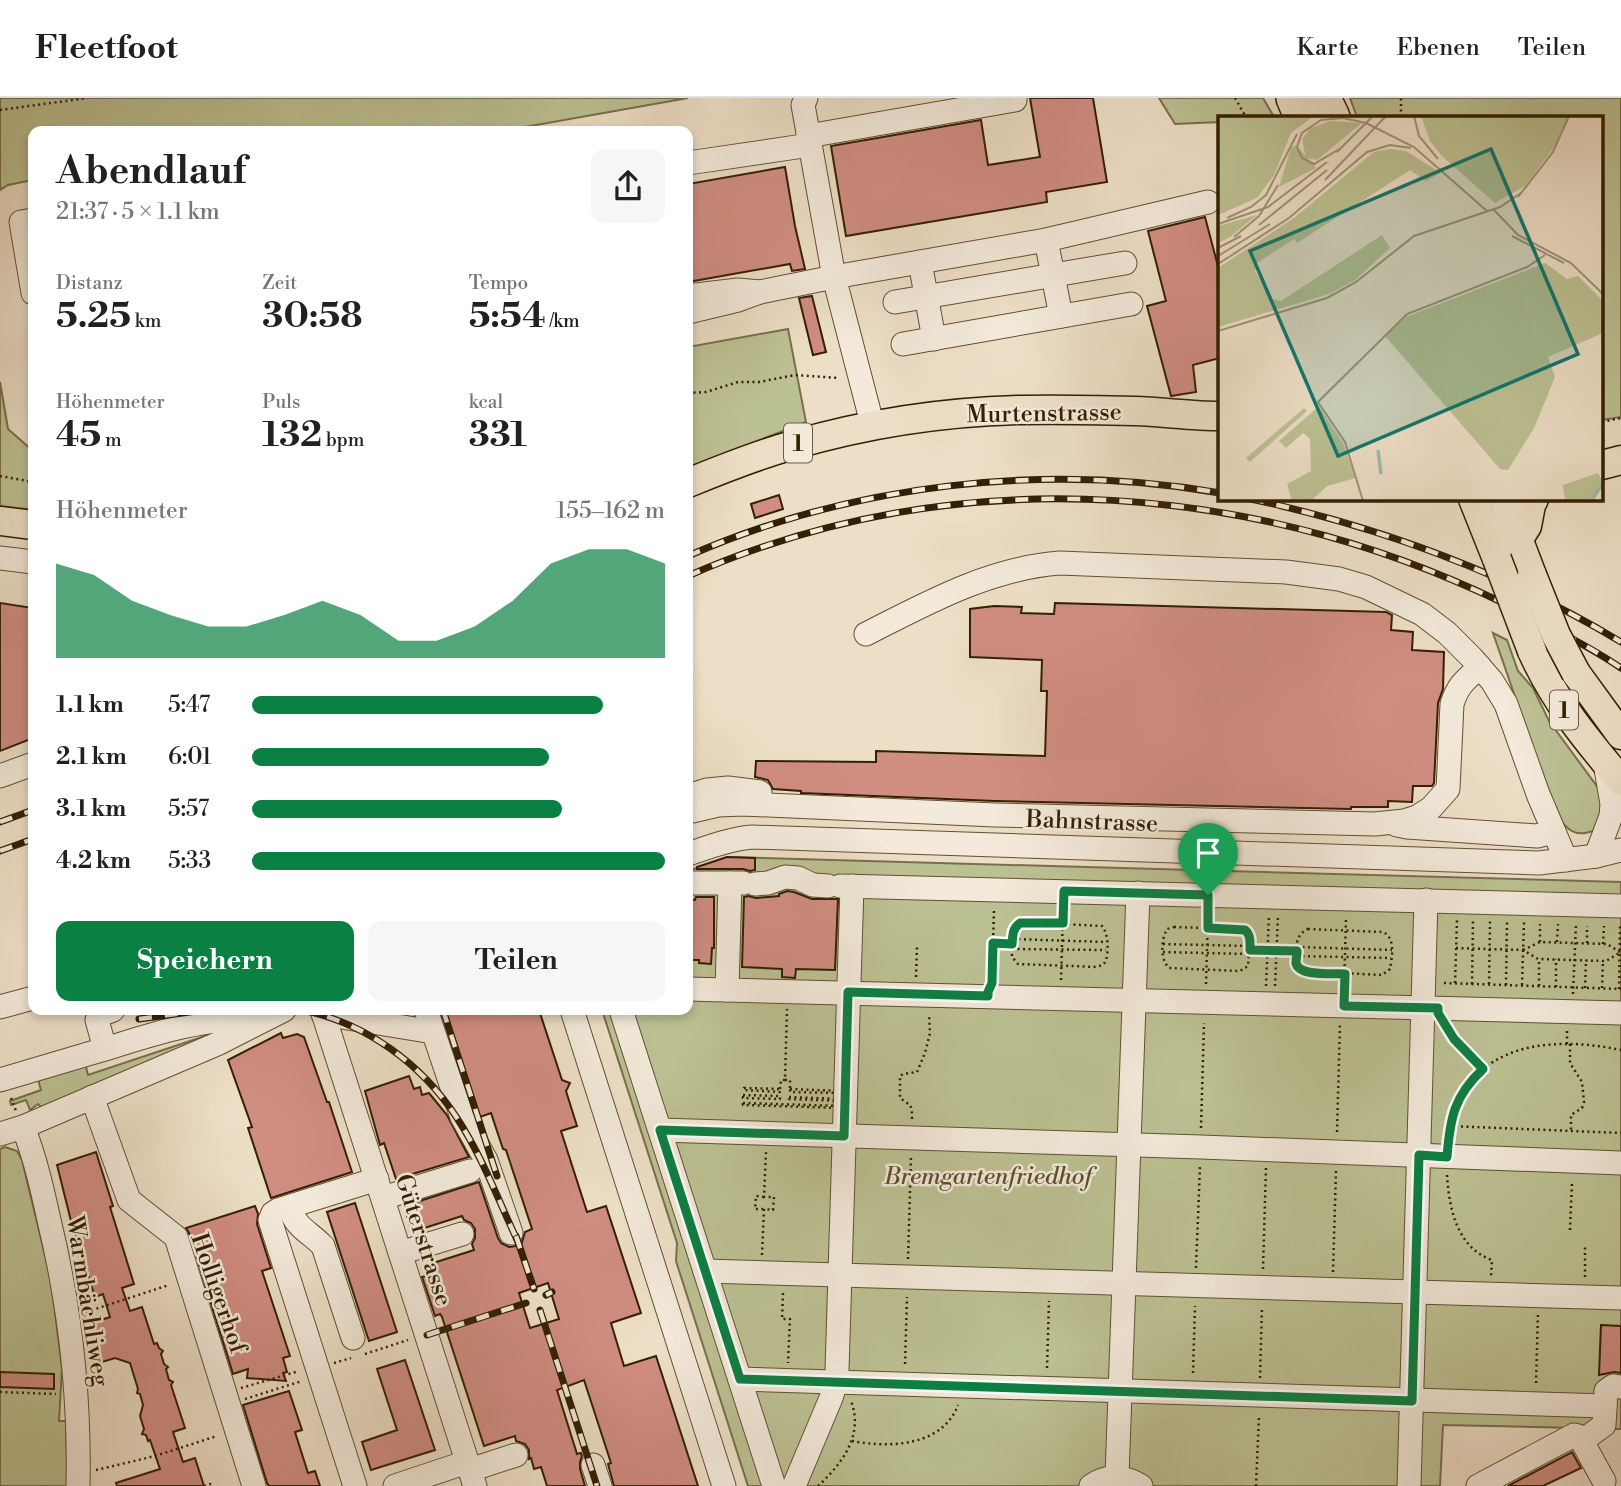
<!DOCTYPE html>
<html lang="de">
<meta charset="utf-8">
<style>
:root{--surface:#fff;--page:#f6f6f6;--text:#202124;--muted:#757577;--line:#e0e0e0;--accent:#0b8043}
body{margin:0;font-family:"Libre Bodoni",serif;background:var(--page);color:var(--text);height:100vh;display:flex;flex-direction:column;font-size:26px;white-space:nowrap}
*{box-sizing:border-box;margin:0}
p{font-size:23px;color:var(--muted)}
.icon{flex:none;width:38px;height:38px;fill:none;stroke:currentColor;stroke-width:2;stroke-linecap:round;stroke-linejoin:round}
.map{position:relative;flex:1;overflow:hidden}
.side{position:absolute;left:28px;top:28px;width:665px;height:889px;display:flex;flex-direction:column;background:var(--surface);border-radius:14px;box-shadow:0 4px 10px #0003}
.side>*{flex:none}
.pin{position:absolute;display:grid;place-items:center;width:60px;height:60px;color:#fff;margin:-72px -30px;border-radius:50% 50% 50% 0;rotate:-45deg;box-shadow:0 0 7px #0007}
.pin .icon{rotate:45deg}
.round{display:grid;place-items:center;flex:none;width:74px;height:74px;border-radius:14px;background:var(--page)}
.summary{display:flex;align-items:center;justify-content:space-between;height:119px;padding:0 28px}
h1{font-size:38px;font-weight:700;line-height:52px}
.stats{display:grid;grid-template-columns:repeat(3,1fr);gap:10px;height:119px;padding:7px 28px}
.stats div{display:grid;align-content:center}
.stats b{font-size:35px;font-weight:700}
.stats small{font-size:19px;font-weight:400}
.stats p{font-size:19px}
.chart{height:196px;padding:14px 28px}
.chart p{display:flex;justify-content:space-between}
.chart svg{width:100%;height:126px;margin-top:7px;fill:var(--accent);opacity:.7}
.button{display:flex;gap:14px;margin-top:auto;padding:14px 28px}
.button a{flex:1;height:80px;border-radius:14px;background:var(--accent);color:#fff;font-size:28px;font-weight:700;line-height:80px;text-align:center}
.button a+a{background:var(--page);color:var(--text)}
ul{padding:0 28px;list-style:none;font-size:23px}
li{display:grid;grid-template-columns:112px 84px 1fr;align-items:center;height:52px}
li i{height:18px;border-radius:9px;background:var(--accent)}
header{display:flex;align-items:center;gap:42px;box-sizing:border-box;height:98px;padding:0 35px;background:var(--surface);border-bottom:2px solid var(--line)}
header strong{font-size:33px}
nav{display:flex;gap:38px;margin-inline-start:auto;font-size:24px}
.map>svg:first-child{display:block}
.green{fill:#bcc193;stroke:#78704a;stroke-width:2}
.building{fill:#d08d82;stroke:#331f01;stroke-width:2;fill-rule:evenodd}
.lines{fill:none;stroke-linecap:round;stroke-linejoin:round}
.minor-casing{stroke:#624f32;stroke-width:25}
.major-casing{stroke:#331f01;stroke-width:31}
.highway-casing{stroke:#331f01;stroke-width:36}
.path{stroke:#331f01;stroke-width:2.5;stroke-dasharray:2 3.5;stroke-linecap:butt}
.minor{stroke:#f3eadb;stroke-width:23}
.major{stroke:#eddfc7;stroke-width:28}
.highway{stroke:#eddfc7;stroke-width:33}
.rail-casing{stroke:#331f01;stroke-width:7}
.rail{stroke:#f3eadb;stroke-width:4.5;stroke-dasharray:13;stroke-linecap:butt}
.major-bridge-casing{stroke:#331f01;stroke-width:31;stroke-linecap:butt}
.major-bridge{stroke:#eddfc7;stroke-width:28}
.route-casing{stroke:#fff;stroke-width:14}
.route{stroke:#0b8043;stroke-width:9}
.labels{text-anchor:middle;stroke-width:5;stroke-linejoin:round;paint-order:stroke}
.shield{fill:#f3eadb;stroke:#6d5c42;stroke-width:2}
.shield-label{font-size:23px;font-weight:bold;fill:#331f01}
.street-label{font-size:24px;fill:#331f01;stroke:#f3eadb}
.park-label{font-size:24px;font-style:italic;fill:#5c502d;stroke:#f3eadb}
.inset-river{fill:none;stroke:#9abdae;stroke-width:3.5}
.inset-road{fill:none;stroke:#a39278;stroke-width:2}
.view{fill:#0f766e;fill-opacity:0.15;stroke:#0f766e;stroke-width:3.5}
.inset-edge{fill:none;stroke:#331f01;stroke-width:3.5}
</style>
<header>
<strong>Fleetfoot</strong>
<nav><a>Karte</a><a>Ebenen</a><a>Teilen</a></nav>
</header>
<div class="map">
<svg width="1621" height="1388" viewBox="0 0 1621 1388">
<rect width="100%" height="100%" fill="#eddfc7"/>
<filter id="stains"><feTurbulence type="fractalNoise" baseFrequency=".00286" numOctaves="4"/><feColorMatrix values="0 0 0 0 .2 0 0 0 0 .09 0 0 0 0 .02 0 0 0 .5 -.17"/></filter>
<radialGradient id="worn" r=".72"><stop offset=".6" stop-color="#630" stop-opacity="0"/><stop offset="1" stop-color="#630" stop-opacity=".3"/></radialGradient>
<!-- green -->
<g class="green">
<polygon points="0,0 688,0 503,33 33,33 33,82 8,87 0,92"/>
<polygon points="1159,0 1263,0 1274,19 1220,19 1220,24 1175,26"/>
<polygon points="1350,0 1621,0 1621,319 1602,322 1602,19 1357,19"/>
<polygon points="788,231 806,324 688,370 688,249"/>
<polygon points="0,284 8,331 33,353 33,412 0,408"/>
<path d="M1493 535 1507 542 1518 573 1533 590 1549 623 1599 691 1604 706 1595 732C1574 741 1566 731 1555 714Z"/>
<polygon points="727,759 1621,784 1621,1331 1443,1327 1440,1388 748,1388 676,1163 677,1145 602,912 688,912 688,773"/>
<polygon points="226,931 44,1012 38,1006 30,1012 26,1002 11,1007 10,1003 41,992 37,978 85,965 88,977"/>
<polygon points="5,1049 17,1053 22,1062 51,1182 62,1271 59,1323 66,1323 68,1388 0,1388 0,1051"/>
</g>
<!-- building -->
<g class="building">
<polygon points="1030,0 1093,0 1107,84 1046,94 1047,104 846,138 831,48 981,22 988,67 1040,59"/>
<polygon points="785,69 795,128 805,171 792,173 790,166 688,184 688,86"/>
<polygon points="1205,119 1220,176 1220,260 1193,267 1196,294 1171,298 1147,208 1166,203 1148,133"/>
<polygon points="812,198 826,254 813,257 799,200"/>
<polygon points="779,397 783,411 755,420 751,406"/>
<polygon points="0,505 33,510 33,640 0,653"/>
<polygon points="1055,505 1386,514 1392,517 1391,532 1413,534 1412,552 1444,554 1443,591 1438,605 1434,685 1432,688 1413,688 1412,704 1388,703 1388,709 1351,709 1351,711 995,703 801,695 801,693 773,691 768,682 755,679 756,663 876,664 876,653 1045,658 1047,593 1041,593 1042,562 970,559 970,511 994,508 1022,509 1021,515 1054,516"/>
<polygon points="727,759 755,760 755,772 750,773 743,771 697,771 697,769"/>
<polygon points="787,793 794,794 812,801 838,801 835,872 796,871 795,880 782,879 782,871 742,869 744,799 748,798 756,800 779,798 779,796"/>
<polygon points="696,799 714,799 714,850 712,850 711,866 699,865 699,862 688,862 688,801 695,802"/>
<path d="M445 912H539L562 982 570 985 566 993 577 1028 561 1033 587 1114 606 1108 641 1215 611 1225 624 1268 656 1258 698 1388H614L608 1366 611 1365 584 1282 557 1292 577 1356 581 1355 582 1358 580 1364V1371L585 1388H547L541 1369 534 1371 531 1360 529 1361V1352L525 1346 516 1343 515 1338 484 1348 442 1219 440 1216 435 1218 422 1179 426 1178 425 1175 429 1173 427 1167 474 1152 472 1146 475 1140V1131L471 1125 464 1122 462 1118 412 1134 404 1108 479 1084 498 1140 501 1145 509 1149 516 1148 522 1144 525 1134 532 1131 506 1052 503 1051 491 1015 480 1019ZM548 1185 559 1221 530 1230 519 1195Z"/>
<polygon points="281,935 283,940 297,936 304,939 327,1004 329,1004 352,1074 271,1100 248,1030 252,1029 228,962"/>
<polygon points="409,978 414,991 420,989 422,997 429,995 447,1017 469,1059 396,1081 384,1045 380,1047 365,993"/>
<polygon points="96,1054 113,1108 110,1109 134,1186 122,1190 130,1213 142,1209 154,1246 157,1245 159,1250 163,1253 161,1256 164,1266 168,1269 166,1271 169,1282 173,1284 171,1287 185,1330 173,1334 183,1364 195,1360 204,1388 117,1388 116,1385 160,1371 150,1342 148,1343 146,1337 142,1336 144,1331 140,1318 143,1307 140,1296 137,1295 138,1291 130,1265 115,1260 102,1264 89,1226 110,1219 103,1196 95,1199 71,1123 57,1067"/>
<polygon points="355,1105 397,1234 369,1243 327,1114"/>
<polygon points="255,1108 258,1116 257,1126 271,1170 262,1173 290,1258 283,1260 287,1274 283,1275 286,1283 247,1280 248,1271 233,1276 189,1135 186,1130"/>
<polygon points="1601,1227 1621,1228 1621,1275 1614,1274 1599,1277"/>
<polygon points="405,1262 435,1352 371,1372 362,1344 397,1332 377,1271"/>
<polygon points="0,1274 54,1276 54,1291 0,1289"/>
<polygon points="289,1293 302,1332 295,1334 308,1375 315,1373 320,1388 269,1388 267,1385 243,1307"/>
<polygon points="1572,1354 1581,1370 1543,1388 1508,1388"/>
</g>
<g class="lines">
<defs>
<g id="minor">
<polyline points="806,0 803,7 834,179 873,329"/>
<polyline points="808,38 1015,2"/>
<polyline points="688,65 810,47"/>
<polyline points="33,122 21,124 33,195"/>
<polyline points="1046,142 1061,218"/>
<polyline points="920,164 934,241"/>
<polyline points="760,194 834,179 1046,142 1208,104"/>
<polyline points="688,198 738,192 760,194 738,202 688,214"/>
<polyline points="895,204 1125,165"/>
<polyline points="903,246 1131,206"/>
<polyline points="0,460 33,464"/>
<path d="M866 536C927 505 990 470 1060 465L1286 474 1339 481 1366 489 1422 516 1447 535 1472 560 1492 583 1506 606 1538 696 1566 762"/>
<polyline points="0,678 33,666"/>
<polyline points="688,698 707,692 728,690 760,694"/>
<path d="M688 714 718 707 743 706 995 717 1375 726 1404 723 1417 719 1431 710 1448 691 1452 606C1458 587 1465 582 1480 569"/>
<polyline points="1397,727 1407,729 1537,738 1554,734"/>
<path d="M688 756C709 749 730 741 752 739L1539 765 1596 758 1621 752"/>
<polyline points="1596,758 1611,718 1612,706 1605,665"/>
<polyline points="688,785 743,785"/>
<polyline points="755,786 768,785 785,779 798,780 813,787 828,788"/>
<polyline points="840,788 1621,808"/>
<polyline points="688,891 1621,915"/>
<polyline points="727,892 730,785"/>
<polyline points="0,909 33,900"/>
<polyline points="322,912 475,1388"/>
<polyline points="426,912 462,1019 486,1062 511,1135"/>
<polyline points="572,912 724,1388"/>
<polyline points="621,912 774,1388"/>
<polyline points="323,916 433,934"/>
<polyline points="105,951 97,922 100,917 113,912"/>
<path d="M0 982C38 971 77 959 115 948 153 936 209 918 248 923L252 928"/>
<polyline points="92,999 129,1102 176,1139 254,1388"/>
<path d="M23 1029C35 1059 42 1090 49 1122 70 1209 80 1298 78 1388"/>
<polyline points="660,1032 1201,1049 1621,1065"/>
<polyline points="0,1036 23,1029 217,946 284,912"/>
<polyline points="383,1100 470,1073"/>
<path d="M289 1109C297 1131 307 1132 323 1148L353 1240"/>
<polyline points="400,1155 462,1136"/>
<polyline points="705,1173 1621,1200"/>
<polyline points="740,1281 1605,1308"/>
<polyline points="593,1367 600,1388"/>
<polyline points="470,1372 516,1357"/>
<polyline points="1117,1379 1138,795"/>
<polyline points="1604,1383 1582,1343 1604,1327 1606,1293 1613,1288 1621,1289"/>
<polyline points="355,1388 270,1122 273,1115 278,1112 377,1081"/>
<polyline points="395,1388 467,1364"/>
<polyline points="794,1388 831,1300 836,1284 837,1272 852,788"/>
<path d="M1091 1388C1107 1376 1125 1378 1141 1388"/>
<polyline points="1409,1388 1426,802"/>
<polyline points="1478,1388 1574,1337 1578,1338 1582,1343"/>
</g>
<g id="major">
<polyline points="1602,367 1621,362"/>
<path d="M688 385C722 371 757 357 793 347 865 326 943 314 1018 312 1057 311 1096 312 1135 313 1164 314 1192 318 1220 318"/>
<polyline points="1473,401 1497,461"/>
<polyline points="1503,401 1532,477"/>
<polyline points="0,423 33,427"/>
<polyline points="1518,442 1527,428 1531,407 1534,401"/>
<path d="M1532 553C1555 604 1586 641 1621 683"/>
<polyline points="1576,575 1621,637"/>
</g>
<g id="highway">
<polyline points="1293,0 1301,19"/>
<polyline points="1324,0 1333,19"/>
</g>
</defs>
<!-- minor casing -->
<use href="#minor" class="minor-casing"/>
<!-- major casing -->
<use href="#major" class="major-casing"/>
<!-- highway casing -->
<use href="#highway" class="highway-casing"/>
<!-- path -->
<g class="path">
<polyline points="1235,0 1246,19"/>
<polyline points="0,12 87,0"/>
<polyline points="1401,19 1401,0"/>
<polyline points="688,295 706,294 738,284 759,284 795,277 839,280"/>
<polyline points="1602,324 1621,320"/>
<polyline points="0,378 33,384"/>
<path d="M1024 824 1102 828C1108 835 1109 852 1106 862 1104 867 1101 867 1097 869L1018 866 1012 859C1012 845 1009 831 1024 824Z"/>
<path d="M1174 829 1241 831C1246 832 1248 834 1250 839L1248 868 1240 873 1169 870C1160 861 1161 842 1167 831Z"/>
<path d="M1308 831 1383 834C1396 840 1392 859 1390 871L1382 877 1302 873 1296 866C1297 852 1293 838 1308 831Z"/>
<polyline points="1013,841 1106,844"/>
<polyline points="1540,844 1540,826"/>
<polyline points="1557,844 1558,826"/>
<polyline points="995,845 1012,846"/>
<polyline points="1587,845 1587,828"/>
<polyline points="1163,846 1249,848"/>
<polyline points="1603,846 1604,828"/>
<polyline points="1297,849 1392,852"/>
<polyline points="1456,850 1523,852 1538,861 1603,863 1606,863 1621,854"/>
<polyline points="1012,851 1106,852"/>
<polyline points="1251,852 1297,853"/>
<polyline points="1523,852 1540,844 1607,846 1620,854"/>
<polyline points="1163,854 1249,856"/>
<polyline points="1297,858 1391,860"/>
<polyline points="916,879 917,849"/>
<polyline points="992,881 994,811"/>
<polyline points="1061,882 1063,812"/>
<polyline points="1444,885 1621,891"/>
<polyline points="1455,885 1457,822"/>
<polyline points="1206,886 1208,816"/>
<polyline points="1472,886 1473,822"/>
<polyline points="1489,886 1490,823"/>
<polyline points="1506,887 1507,824"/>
<polyline points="1522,887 1524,824"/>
<polyline points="1266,888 1269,818"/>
<polyline points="1275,888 1278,818"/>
<polyline points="1539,888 1539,861"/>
<polyline points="1556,889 1556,861"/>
<polyline points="1344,890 1346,820"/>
<polyline points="1585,890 1586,862"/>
<polyline points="1602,890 1603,863"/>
<polyline points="1619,891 1620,828"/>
<polyline points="1573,896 1576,826"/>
<polyline points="1447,929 1454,941 1483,971"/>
<polyline points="1567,946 1567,932"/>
<polyline points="1570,946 1570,965 1582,984 1584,1004 1582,1010 1571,1017 1571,1033"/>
<polyline points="785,982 790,982 790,991"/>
<polygon points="744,990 780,991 780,994 744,992"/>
<polyline points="780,991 781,982 785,982 787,911"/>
<polygon points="790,991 841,993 841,995 790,994"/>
<polygon points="743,997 780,998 780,1001 743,1000"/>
<polygon points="789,999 841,1001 841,1003 789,1001"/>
<polyline points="11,1000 16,1013"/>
<polygon points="743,1005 841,1008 841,1010 743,1007"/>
<path d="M912 1021C912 1006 911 1008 900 1000V978L903 976 917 974 925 955 930 935 929 917"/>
<polyline points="1450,1028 1621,1035"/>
<polyline points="1201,1030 1204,925"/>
<polyline points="1337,1034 1340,925"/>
<path d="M1449 1039C1462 947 1544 936 1621 952"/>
<path d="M1447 1077C1449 1110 1457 1150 1492 1162L1491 1179"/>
<polyline points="764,1099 756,1098 755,1111 764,1111"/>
<polyline points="1570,1132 1572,1084"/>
<polyline points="762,1157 764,1111 773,1112 774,1099 764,1099 766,1053"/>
<polyline points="908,1161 911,1059"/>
<polyline points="1196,1170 1200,1068"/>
<polyline points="1263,1171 1266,1069"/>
<polyline points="1333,1174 1336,1072"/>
<polyline points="1585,1179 1585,1147"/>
<polyline points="783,1195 782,1221 790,1221 788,1265"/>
<polyline points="86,1214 169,1187"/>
<polyline points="365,1256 408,1242"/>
<polyline points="334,1265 351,1260"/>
<polyline points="905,1266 907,1199"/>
<polyline points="1047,1270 1049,1203"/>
<polyline points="1193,1275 1195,1208"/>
<polyline points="1260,1280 1262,1209"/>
<polyline points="1536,1285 1538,1215"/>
<polyline points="241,1290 299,1273"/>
<polyline points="0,1294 56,1296"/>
<polyline points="245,1301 302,1283"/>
<path d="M852 1343C889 1350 942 1349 958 1307"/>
<polyline points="96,1372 155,1358 217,1338"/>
<polyline points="204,1388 210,1386 214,1388"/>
<path d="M818 1388C842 1366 864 1337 851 1303"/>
<polyline points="1256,1388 1259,1318"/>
</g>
<!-- minor -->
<use href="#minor" class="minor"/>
<!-- major -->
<use href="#major" class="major"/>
<!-- highway -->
<use href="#highway" class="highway"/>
<defs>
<g id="rail">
<path d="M1251 401C1380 429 1508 476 1621 544"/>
<path d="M688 458C852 386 1044 364 1220 395"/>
<path d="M688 478C959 358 1269 383 1529 518 1560 534 1592 550 1621 570"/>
<polyline points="0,724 33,712"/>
<polyline points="0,753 33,741"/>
<path d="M302 912C366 925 422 966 457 1020 483 1060 499 1104 519 1146"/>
<polyline points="443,912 497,1078"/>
<polyline points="139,921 204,912"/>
<polyline points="516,1138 534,1191"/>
<polyline points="546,1197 552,1194"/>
<polyline points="540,1212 597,1388"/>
<polyline points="427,1237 526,1205"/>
</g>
</defs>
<!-- rail casing -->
<use href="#rail" class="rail-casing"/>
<!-- rail -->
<use href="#rail" class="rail"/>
<defs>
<g id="major-bridge">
<polyline points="1497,461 1532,553"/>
<polyline points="1532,477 1556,537 1576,575"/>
</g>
</defs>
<!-- major-bridge casing -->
<use href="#major-bridge" class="major-bridge-casing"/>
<!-- major-bridge -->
<use href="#major-bridge" class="major-bridge"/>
</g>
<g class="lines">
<defs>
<path id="route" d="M1064 793 1208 797V830L1245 832C1251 837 1250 845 1250 852L1297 853C1297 857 1296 861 1296 865 1299 879 1333 875 1345 876L1344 908 1438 910V915L1454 941 1483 971C1454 998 1450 1020 1447 1059L1419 1057 1412 1303 740 1281 660 1032 844 1038 848 894 988 898V894L992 885 993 845 1012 846C1013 837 1012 831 1020 825H1063Z"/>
</defs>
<!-- route casing -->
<use href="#route" class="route-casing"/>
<!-- route -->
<use href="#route" class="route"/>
</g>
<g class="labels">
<!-- shield labels -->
<g class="shield">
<rect x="784" y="325.5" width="28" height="39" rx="5"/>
<rect x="1550" y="592.5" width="28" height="39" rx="5"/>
</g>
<g class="shield-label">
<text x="798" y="353">1</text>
<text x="1564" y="620">1</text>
</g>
<!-- street labels -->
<g class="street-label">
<text transform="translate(1044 315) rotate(-1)" y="8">Murtenstrasse</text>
<text transform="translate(1092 723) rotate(2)" y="8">Bahnstrasse</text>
<text transform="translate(424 1142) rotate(72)" y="8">Güterstrasse</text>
<text transform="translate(219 1195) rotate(71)" y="8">Holligerhof</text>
<text transform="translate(88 1203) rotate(81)" y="8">Warmbächliweg</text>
</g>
<!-- park labels -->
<g class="park-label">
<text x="988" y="1086">Bremgartenfriedhof</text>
</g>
</g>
<!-- overview -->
<g transform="translate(1218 18)">
<rect width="385" height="385" fill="#eddfc7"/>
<path d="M0 0H96L73 17 56 59 39 82 0 99ZM203 0H350L340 26 307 70 277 87 223 39 212 25ZM113 5 144 7 99 44 88 42 84 23 93 12ZM78 29 98 52 61 71 73 32ZM172 33 188 35 223 57 208 65 192 54 79 127 76 123 39 147 37 155 54 183 63 185 164 119 172 132 137 164 111 178 0 211V152L76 102 156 36ZM39 99 12 121 0 127V110ZM327 147 349 163 360 160 385 185V217L330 241 337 261 316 312 290 354 282 353 167 220 188 201ZM101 290 125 327 138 362 109 370 93 385H74L69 368 93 355 92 323 85 317 68 332 61 325ZM86 292 89 295 32 346 28 342ZM380 357 385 366 372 385H347L345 369Z" fill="#bcc193"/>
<path class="inset-river" d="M160 334 163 358M373 385 385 367"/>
<path class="inset-road" d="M196 0 201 20 220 43M123 32 96 48 84 42 79 31 84 17 103 4 125 2 148 7 196 31 269 95M119 36 155 0M107 64 168 0M300 81 335 36 351 0M275 93 300 119 353 147 385 178M9 102 33 91 48 79 79 18M0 108 50 91 109 46M41 109 109 54M294 120 346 147M16 121 41 100 60 69M0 132 23 120M0 140 52 108M0 148 71 102 149 36 172 29 193 32M0 215 109 182 138 166 196 120 282 91 303 77M145 385 127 326 100 286 189 198 309 151 327 139"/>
<path class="view" d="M273 33 360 238 120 340 32 135Z"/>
<rect width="385" height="385" class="inset-edge"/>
</g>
<rect width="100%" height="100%" filter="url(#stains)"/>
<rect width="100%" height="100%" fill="url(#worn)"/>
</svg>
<div class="pin" style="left:1208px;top:797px;background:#1e9e55"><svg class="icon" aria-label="arrive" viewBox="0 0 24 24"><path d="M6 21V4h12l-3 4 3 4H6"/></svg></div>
<section class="side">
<div class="summary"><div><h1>Abendlauf</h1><p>21:37 · 5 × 1.1 km</p></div><a class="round"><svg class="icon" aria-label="share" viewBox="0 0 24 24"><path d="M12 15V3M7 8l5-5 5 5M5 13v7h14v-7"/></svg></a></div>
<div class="stats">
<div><p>Distanz</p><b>5.25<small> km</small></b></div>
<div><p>Zeit</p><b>30:58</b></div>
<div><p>Tempo</p><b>5:54<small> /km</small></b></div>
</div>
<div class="stats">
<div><p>Höhenmeter</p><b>45<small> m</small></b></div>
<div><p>Puls</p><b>132<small> bpm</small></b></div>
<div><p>kcal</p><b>331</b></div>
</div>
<div class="chart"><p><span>Höhenmeter</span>155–162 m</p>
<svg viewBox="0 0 160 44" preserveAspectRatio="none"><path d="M0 44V11L10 15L20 24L30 29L40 33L50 33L60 29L70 24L80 29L90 38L100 38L110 33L120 24L130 11L140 6L150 6L160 11V44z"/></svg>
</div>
<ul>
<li><b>1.1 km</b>5:47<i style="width:85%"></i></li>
<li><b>2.1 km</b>6:01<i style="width:72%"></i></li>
<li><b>3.1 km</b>5:57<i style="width:75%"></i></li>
<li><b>4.2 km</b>5:33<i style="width:100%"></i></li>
</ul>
<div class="button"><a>Speichern</a><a>Teilen</a></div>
</section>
</div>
